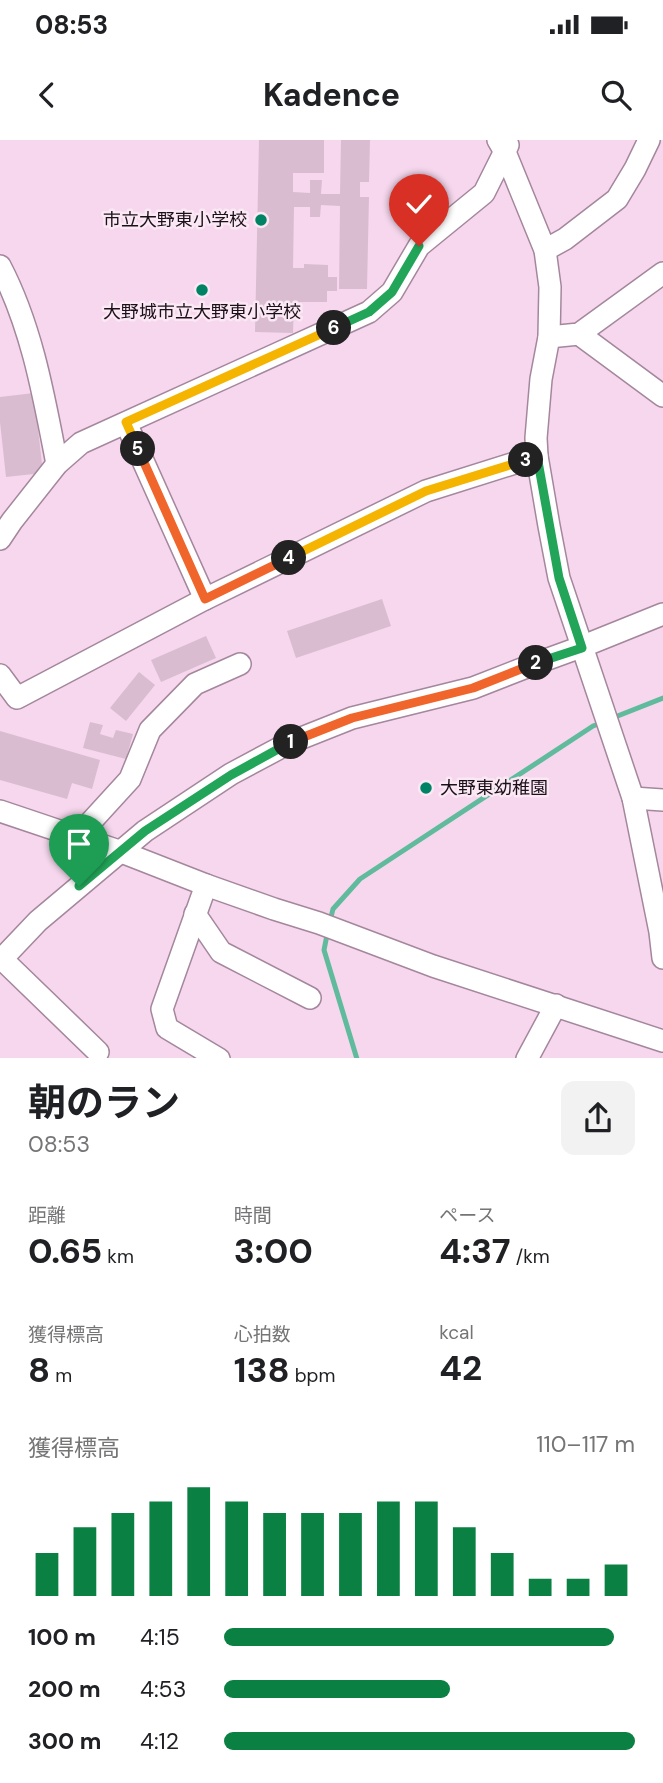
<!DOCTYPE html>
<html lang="ja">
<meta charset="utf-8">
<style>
:root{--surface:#fff;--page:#f2f2f2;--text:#202124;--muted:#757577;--accent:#0b8043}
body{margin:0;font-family:"DM Sans","Noto Sans JP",sans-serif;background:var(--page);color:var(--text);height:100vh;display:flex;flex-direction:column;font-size:26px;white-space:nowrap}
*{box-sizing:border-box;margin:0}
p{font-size:23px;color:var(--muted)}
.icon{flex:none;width:38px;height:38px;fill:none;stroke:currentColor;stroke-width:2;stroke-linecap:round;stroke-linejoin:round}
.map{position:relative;height:918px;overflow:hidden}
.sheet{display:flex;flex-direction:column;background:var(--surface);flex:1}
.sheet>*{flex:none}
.pin{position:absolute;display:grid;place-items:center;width:60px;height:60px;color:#fff;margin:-72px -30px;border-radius:50% 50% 50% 0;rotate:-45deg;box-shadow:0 0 7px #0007}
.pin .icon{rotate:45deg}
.km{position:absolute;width:35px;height:35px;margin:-18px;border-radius:50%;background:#222;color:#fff;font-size:19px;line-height:35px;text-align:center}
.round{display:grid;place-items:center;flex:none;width:74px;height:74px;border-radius:14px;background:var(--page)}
.head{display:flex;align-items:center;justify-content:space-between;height:119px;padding:0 28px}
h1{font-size:38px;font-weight:700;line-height:52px}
.figures{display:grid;grid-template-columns:repeat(3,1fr);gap:10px;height:119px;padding:7px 28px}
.figures div{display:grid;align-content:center}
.figures b{font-size:35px;font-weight:700}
.figures small{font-size:19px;font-weight:400}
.figures p{font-size:19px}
.chart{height:196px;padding:14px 28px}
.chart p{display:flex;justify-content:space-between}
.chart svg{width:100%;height:126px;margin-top:7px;stroke:var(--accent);stroke-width:6}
ul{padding:0 28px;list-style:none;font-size:23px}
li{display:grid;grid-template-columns:112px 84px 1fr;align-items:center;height:52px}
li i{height:18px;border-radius:9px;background:var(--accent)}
.status{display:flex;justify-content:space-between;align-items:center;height:49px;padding:0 35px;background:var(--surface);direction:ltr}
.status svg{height:19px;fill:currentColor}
header{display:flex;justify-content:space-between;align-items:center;height:91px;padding:0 28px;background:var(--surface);font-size:32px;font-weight:700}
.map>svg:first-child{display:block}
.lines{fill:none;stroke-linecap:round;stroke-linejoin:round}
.stream{stroke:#5fbb9c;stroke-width:5}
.building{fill:#dabcd1}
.minor-casing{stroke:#a4879c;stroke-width:24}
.minor{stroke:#fff;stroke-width:21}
.split-1-casing{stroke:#fff;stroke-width:14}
.split-2-casing{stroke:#fff;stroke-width:14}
.split-3-casing{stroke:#fff;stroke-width:14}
.split-4-casing{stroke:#fff;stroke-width:14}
.split-5-casing{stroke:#fff;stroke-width:14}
.split-6-casing{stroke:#fff;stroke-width:14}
.split-7-casing{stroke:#fff;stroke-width:14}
.split-1{stroke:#22a559;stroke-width:9}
.split-2{stroke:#f0652b;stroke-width:9}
.split-3{stroke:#22a559;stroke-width:9}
.split-4{stroke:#f5b400;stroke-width:9}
.split-5{stroke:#f0652b;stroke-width:9}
.split-6{stroke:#f5b400;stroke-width:9}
.split-7{stroke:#22a559;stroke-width:9}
.poi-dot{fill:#008364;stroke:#fbe8f5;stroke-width:2.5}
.labels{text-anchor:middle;stroke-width:5;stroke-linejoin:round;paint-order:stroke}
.poi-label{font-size:18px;fill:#1b1018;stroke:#fbe8f5;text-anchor:end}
</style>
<div class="status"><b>08:53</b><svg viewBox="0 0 49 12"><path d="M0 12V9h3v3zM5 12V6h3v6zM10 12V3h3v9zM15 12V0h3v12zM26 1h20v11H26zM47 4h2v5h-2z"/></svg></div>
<header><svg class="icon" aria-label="back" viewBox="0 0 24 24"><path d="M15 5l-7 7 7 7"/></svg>Kadence<svg class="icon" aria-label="search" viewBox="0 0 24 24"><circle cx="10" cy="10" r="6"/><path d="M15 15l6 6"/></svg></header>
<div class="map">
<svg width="663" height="919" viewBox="0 0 663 919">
<rect width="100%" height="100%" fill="#f6d7ed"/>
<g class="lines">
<!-- stream -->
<g class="stream">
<polyline points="610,579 663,558"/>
<polyline points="330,781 333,769 360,739 593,586 601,583"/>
<polyline points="328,790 324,810 357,919"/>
</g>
</g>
<!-- building -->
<g class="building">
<polygon points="259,0 324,0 324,33 293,33 293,52 310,53 310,40 322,40 321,54 340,54 341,0 370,0 369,42 360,42 360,57 369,57 367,149 339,149 340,66 321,65 320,77 310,77 310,67 294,67 293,128 304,128 304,124 328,125 328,137 337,137 337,151 327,151 327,162 294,162 293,193 255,192"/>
<polygon points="34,253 43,333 6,337 0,282 0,257"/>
<polygon points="382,459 391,486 296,518 287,491"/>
<polygon points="206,496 216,518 161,542 151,520"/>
<polygon points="139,532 155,545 126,581 110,568"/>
<polygon points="90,582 103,585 100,594 113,598 116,590 133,594 126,619 83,608"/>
<polygon points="0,591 100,620 92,649 72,643 67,659 0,640"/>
</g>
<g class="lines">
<defs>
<g id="minor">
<polyline points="498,0 505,12 545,110 550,147 549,197 541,239 536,298 537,316 549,386 559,438 633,658 660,792 663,818"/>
<polyline points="545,110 565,99 617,59 635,29 649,0"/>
<path d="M0 126C32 187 44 257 57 324"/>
<polyline points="579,194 663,256"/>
<polyline points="549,197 579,194 663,133"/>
<polyline points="126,283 205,459"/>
<polyline points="0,399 12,381 57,324 81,303 369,172 392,152 419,106 484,53 508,5"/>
<polyline points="0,535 17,558 205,459 426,351 537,316"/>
<polyline points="633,658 663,660"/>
<polyline points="0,671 119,711 206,745 274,769 319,783 433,826 663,901"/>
<polyline points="77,697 130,639 150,590 195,544 240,524"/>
<polyline points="206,745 162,869 167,888 219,919"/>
<polyline points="195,774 221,812 310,858"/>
<polyline points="2,819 98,912"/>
<polyline points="0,821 38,781 145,691 231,634 289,603 352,578 473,548 537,523 581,507 663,474"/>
<polyline points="527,919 556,865"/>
</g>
</defs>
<!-- minor casing -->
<use href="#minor" class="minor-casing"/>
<!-- minor -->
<use href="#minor" class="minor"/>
</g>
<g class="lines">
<defs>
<polyline id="split-1" points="79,746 145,691 231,635 291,602"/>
<polyline id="split-2" points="291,602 352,578 473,548 536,523"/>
<polyline id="split-3" points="526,320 537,316 559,438 582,508 536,523"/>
<polyline id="split-4" points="289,418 426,351 526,320"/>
<polyline id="split-5" points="138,309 205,459 289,418"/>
<polyline id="split-6" points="138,309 126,282 334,188"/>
<polyline id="split-7" points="334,188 369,172 392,152 419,106"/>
</defs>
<!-- split-1 casing -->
<use href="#split-1" class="split-1-casing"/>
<!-- split-2 casing -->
<use href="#split-2" class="split-2-casing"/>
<!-- split-3 casing -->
<use href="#split-3" class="split-3-casing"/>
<!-- split-4 casing -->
<use href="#split-4" class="split-4-casing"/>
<!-- split-5 casing -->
<use href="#split-5" class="split-5-casing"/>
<!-- split-6 casing -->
<use href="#split-6" class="split-6-casing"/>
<!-- split-7 casing -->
<use href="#split-7" class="split-7-casing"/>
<!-- split-1 -->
<use href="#split-1" class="split-1"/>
<!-- split-2 -->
<use href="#split-2" class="split-2"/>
<!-- split-3 -->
<use href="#split-3" class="split-3"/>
<!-- split-4 -->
<use href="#split-4" class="split-4"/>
<!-- split-5 -->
<use href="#split-5" class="split-5"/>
<!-- split-6 -->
<use href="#split-6" class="split-6"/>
<!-- split-7 -->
<use href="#split-7" class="split-7"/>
</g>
<!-- markers -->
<g class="poi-dot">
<circle cx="261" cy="80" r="7"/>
<circle cx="202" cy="150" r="7"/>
<circle cx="426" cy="648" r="7"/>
</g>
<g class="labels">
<!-- poi labels -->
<g class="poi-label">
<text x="247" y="86">市立大野東小学校</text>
<text x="202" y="178" text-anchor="middle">大野城市立大野東小学校</text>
<text x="440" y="654" text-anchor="start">大野東幼稚園</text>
</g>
</g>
</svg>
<div class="pin" style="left:79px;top:746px;background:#1e9e55"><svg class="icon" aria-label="arrive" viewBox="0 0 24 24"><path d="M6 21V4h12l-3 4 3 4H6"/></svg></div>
<div class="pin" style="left:419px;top:106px;background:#d93025"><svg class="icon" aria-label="check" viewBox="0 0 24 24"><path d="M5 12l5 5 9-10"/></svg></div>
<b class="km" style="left:291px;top:602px">1</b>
<b class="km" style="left:536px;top:523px">2</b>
<b class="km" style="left:526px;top:320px">3</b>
<b class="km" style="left:289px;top:418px">4</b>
<b class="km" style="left:138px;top:309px">5</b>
<b class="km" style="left:334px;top:188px">6</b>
</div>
<section class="sheet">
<div class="head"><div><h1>朝のラン</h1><p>08:53</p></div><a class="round"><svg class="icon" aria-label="share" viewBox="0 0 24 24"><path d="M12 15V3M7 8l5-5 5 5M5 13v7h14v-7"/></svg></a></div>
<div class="figures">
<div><p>距離</p><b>0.65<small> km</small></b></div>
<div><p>時間</p><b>3:00</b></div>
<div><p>ペース</p><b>4:37<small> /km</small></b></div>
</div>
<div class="figures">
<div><p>獲得標高</p><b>8<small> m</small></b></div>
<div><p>心拍数</p><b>138<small> bpm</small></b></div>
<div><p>kcal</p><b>42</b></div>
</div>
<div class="chart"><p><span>獲得標高</span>110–117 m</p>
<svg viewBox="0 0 160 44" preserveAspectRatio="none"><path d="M5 44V29M15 44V20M25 44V15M35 44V11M45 44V6M55 44V11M65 44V15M75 44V15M85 44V15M95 44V11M105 44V11M115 44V20M125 44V29M135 44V38M145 44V38M155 44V33"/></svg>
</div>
<ul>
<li><b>100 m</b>4:15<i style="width:95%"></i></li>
<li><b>200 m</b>4:53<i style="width:55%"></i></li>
<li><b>300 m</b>4:12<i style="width:100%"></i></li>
</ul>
</section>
